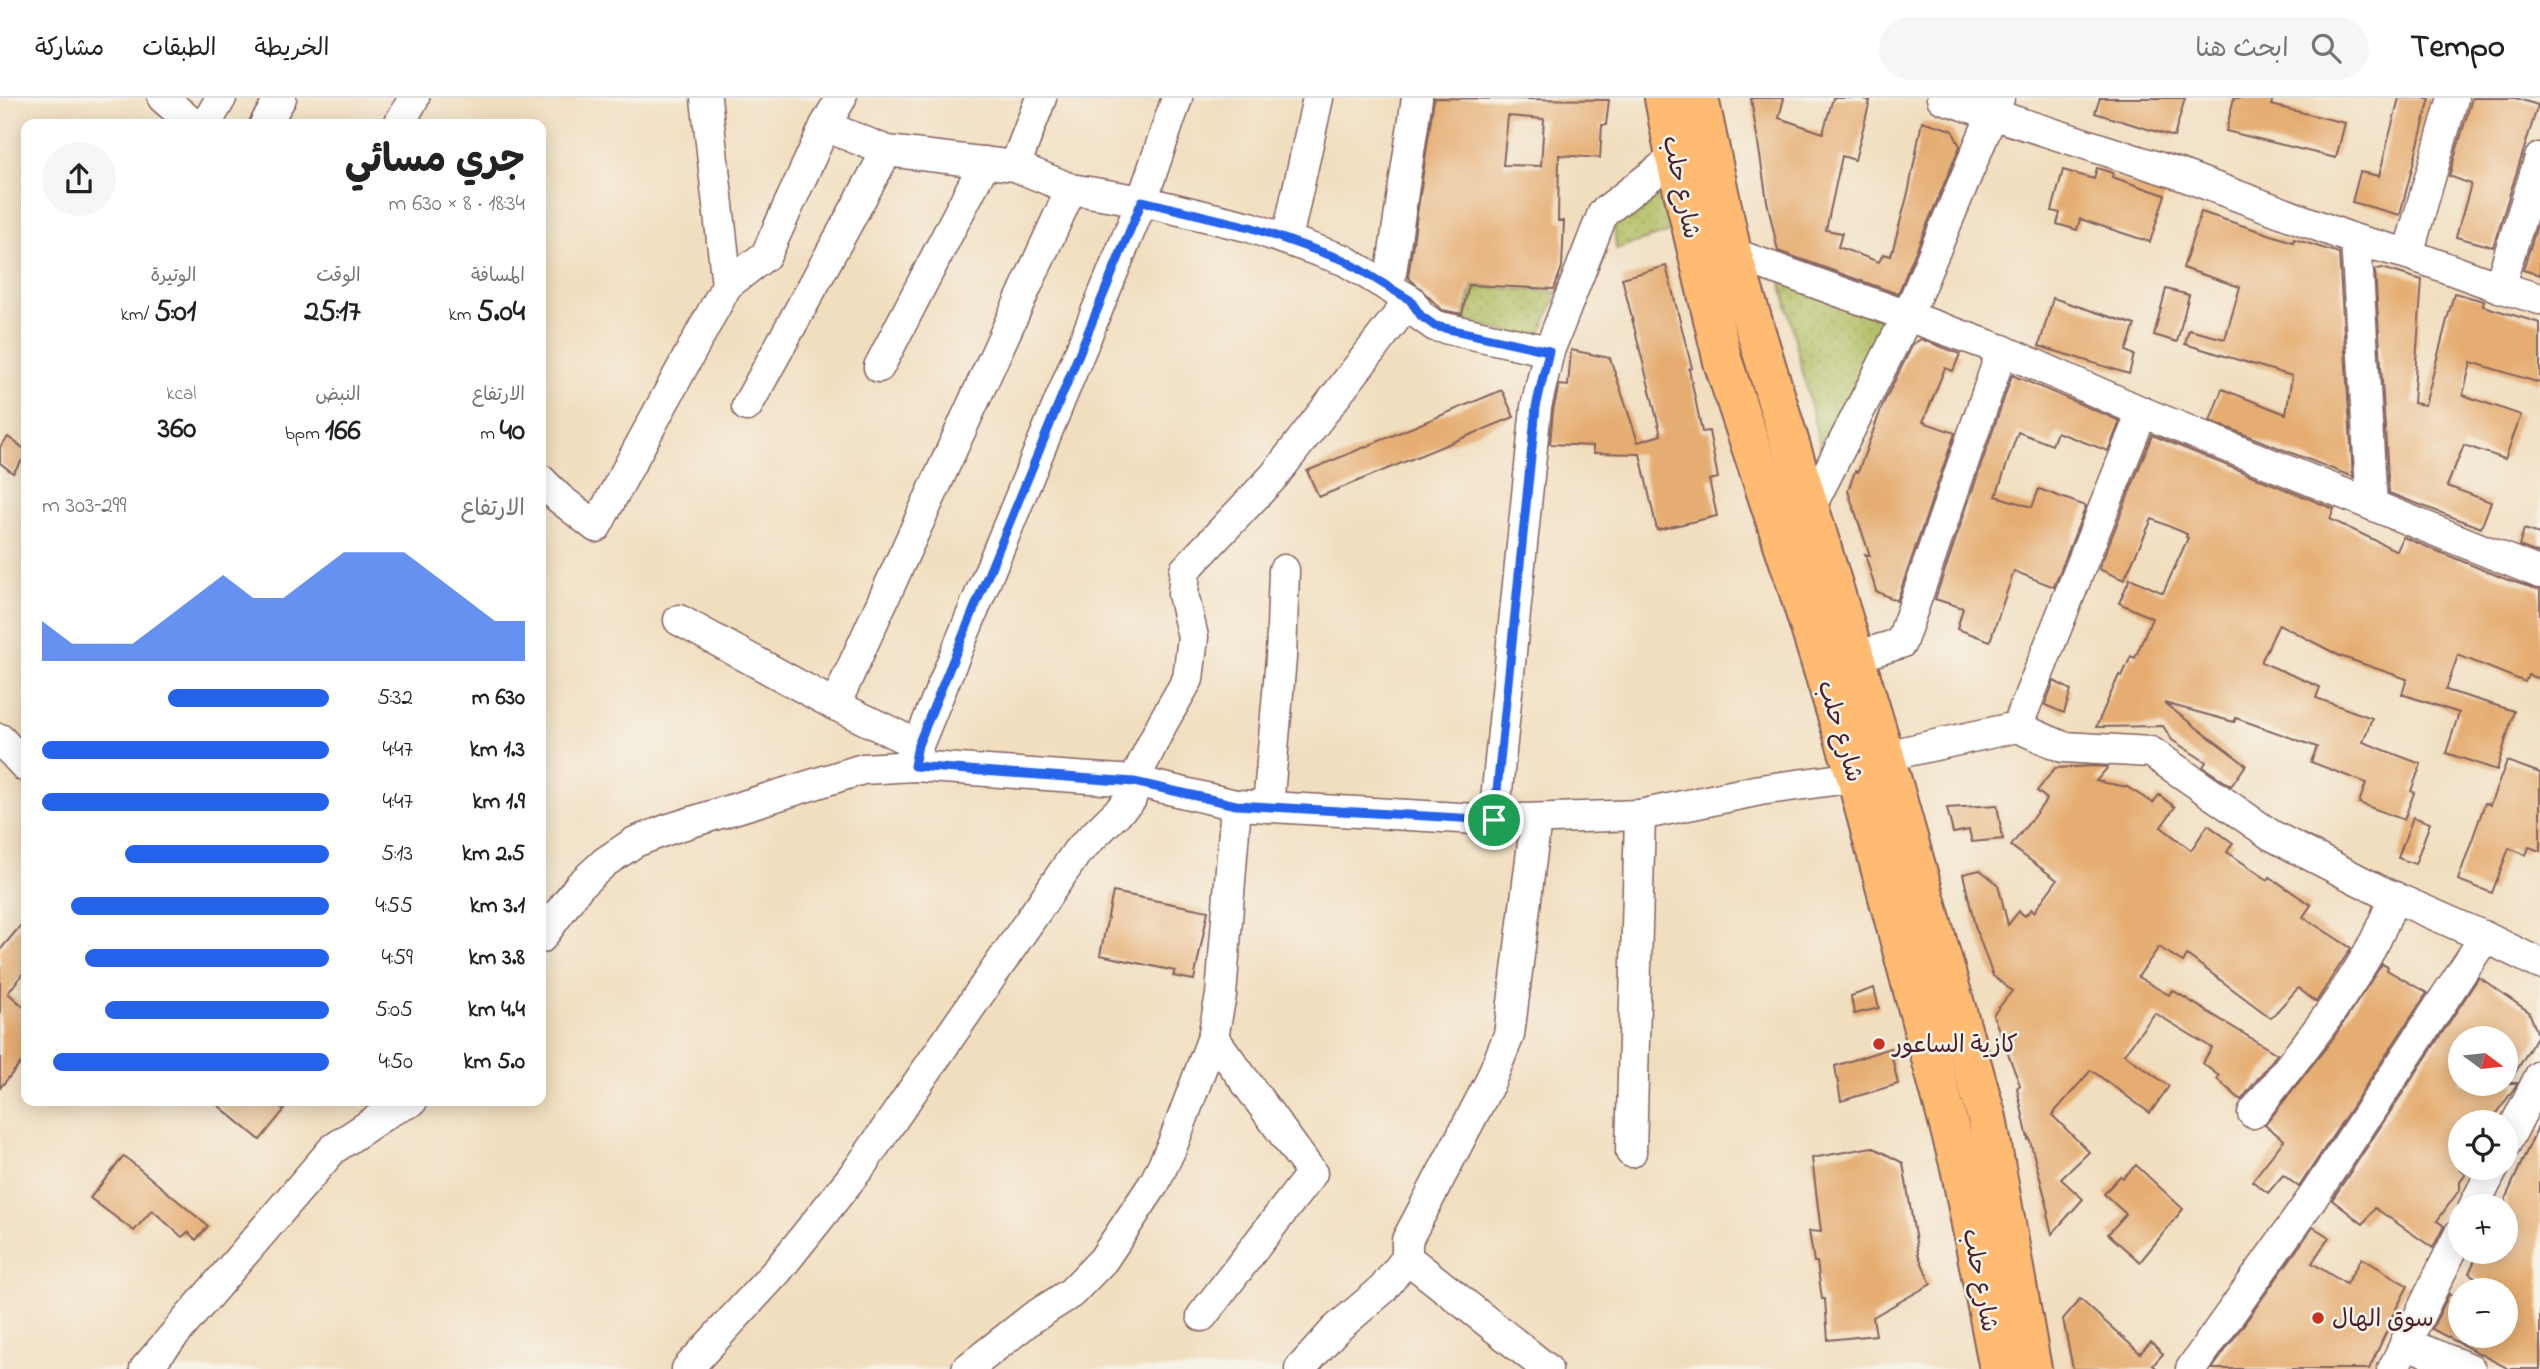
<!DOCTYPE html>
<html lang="ar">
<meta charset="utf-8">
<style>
:root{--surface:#fff;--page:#f6f6f6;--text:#222;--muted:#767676;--line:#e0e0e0;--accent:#2563eb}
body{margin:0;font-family:"Indie Flower","Playpen Sans Arabic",sans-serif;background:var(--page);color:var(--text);direction:rtl;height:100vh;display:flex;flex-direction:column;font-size:26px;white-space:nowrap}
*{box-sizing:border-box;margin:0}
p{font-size:23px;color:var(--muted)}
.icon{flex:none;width:38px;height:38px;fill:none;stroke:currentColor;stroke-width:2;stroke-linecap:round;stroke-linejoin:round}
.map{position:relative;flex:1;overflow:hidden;direction:ltr}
.panel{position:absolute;left:21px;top:21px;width:525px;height:987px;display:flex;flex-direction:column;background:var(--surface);border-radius:14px;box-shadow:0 4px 18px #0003;direction:rtl}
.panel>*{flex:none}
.needle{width:46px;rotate:105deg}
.buttons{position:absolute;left:2448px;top:928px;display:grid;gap:14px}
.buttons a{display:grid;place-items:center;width:70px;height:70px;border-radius:50%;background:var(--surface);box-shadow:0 4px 18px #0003;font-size:35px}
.pin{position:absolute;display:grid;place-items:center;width:60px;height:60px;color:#fff;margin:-30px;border:4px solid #fff;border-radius:50%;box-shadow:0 2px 7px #0007}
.round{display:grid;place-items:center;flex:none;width:74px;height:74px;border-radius:37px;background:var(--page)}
.headline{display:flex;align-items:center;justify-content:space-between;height:119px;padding:0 21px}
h1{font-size:38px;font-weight:700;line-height:52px}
.stats{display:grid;grid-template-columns:repeat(3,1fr);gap:10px;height:119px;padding:7px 21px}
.stats div{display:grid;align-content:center}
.stats b{font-size:30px;font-weight:700}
.stats small{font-size:19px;font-weight:400}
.stats p{font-size:19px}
.chart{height:196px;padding:14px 21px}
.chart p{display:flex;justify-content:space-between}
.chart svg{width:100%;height:126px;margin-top:7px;fill:var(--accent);opacity:.7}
ul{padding:0 21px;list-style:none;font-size:23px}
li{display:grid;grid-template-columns:112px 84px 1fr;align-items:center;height:52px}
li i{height:18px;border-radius:9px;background:var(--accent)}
header{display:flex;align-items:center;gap:42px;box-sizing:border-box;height:98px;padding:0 35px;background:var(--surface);border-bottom:2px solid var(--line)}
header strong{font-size:33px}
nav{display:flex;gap:38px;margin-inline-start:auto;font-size:24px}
.search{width:490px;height:63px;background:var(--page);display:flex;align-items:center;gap:18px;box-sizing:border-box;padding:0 24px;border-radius:38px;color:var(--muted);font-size:26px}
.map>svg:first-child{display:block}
.green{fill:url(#green-dots);stroke:#7c6d44;stroke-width:2}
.building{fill:#e5ad72;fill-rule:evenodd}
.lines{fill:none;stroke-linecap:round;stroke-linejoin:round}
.minor-casing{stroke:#84625f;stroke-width:33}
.major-casing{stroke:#84625f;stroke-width:42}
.minor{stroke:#fff;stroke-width:30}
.major{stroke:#ffbb71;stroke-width:38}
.route-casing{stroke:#fff;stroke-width:14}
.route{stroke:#2563eb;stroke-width:9}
.poi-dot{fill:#c8321e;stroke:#f7f3e8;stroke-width:2.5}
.labels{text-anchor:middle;stroke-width:5;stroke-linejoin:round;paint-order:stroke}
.street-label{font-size:24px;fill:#4a1f2b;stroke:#f7f3e8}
.poi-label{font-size:24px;fill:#4a1f2b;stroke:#f7f3e8;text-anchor:start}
</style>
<header>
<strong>Tempo</strong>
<div class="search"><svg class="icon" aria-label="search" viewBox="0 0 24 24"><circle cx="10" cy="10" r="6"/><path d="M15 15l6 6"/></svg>ابحث هنا</div>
<nav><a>الخريطة</a><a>الطبقات</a><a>مشاركة</a></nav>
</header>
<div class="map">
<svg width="2540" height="1271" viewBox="0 0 2540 1271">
<defs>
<pattern id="green-dots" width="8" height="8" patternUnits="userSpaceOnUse" patternTransform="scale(1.75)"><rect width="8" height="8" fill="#afbb5d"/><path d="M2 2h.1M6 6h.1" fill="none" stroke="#90974d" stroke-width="1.8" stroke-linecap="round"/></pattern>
</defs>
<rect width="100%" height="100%" fill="#f7f3e8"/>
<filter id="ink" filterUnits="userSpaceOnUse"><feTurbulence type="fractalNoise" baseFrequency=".0143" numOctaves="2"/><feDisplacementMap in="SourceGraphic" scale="14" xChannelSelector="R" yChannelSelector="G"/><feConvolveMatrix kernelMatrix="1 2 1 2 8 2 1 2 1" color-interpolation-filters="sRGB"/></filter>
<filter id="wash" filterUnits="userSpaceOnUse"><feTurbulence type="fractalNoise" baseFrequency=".00686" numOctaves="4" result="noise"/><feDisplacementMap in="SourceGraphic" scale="28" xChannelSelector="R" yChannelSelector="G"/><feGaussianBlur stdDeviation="1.57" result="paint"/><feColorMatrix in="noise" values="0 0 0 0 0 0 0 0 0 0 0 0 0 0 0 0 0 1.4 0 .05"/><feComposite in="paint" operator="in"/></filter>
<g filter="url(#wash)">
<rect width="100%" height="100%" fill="#f1debf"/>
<!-- green -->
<g class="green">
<polygon points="1667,83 1673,133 1616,151 1613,116"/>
<polygon points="1781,182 1888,223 1821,352"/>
<polygon points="1472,188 1558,194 1538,242 1463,223"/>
</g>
<g id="blocks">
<!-- building -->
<g class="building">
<path d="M1434 0 1609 2 1606 27H1602L1600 60 1559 57 1558 123H1564L1562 169 1554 191 1469 187 1462 216 1442 212 1408 179ZM1508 18 1544 21 1541 68 1503 67Z"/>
<polygon points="1751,0 1784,0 1779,20 1823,35 1833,0 1860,0 1870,3 1855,62 1842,58 1826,132 1842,135 1838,149 1879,164 1883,156 1891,158 1909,91 1922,23 1952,32 1960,48 1898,196 1778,153 1767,103"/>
<polygon points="2100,0 2185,0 2174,39 2095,15"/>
<polygon points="2234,0 2273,0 2271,7 2345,25 2336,60 2226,33"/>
<polygon points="2399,0 2430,0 2400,117 2352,104 2360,74 2379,78"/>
<polygon points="2472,0 2515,0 2538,7 2493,149 2456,139 2471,86 2449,78"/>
<polygon points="2097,70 2113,75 2112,79 2165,97 2150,144 2080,121 2077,132 2057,126 2060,115 2052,113 2063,72 2094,81"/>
<polygon points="2201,114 2293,144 2294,141 2339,155 2353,379 2210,323 2222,291 2286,316 2292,278 2185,246 2189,232 2225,241 2240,189 2183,170"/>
<polygon points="2540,118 2540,177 2523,172"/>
<polygon points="1666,168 1692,270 1689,271 1702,334 1709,333 1718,380 1709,382 1717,418 1657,432 1640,356 1593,355 1593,348 1550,346 1553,312 1559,287 1568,288 1571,252 1610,260 1638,344 1661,337 1622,180"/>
<polygon points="2382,170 2422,182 2413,305 2425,307 2454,195 2484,203 2483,208 2540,225 2540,285 2471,264 2463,297 2521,317 2505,361 2464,347 2447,388 2491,404 2481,430 2389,395 2375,172"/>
<polygon points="2166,191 2189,197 2177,244 2154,237"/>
<polygon points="2053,200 2135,227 2126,253 2134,257 2129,276 2039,248"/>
<polygon points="1921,241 1960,256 1953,273 1945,270 1923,324 1955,335 1897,503 1876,493 1865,456 1870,458 1848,393 1855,373 1858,374 1883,306 1913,246"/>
<polygon points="2012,277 2120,323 2108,353 2057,334 2052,347 2018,334 1996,398 2032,409 2039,391 2086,408 2054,489 2014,473 1990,543 1957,531 1963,510 1935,501"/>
<polygon points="1502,292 1514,319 1319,399 1307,373"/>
<polygon points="2152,337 2334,411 2330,421 2397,453 2403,439 2508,482 2540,492 2540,581 2528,577 2525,584 2458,557 2446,592 2514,613 2497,672 2446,655 2459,615 2402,596 2407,581 2340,558 2279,526 2261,564 2320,589 2316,600 2372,620 2363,644 2421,666 2411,693 2414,695 2404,722 2359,705 2366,685 2311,664 2317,649 2236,620 2234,624 2164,605 2246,667 2231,688 2203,669 2206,664 2172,642 2163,628 2096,629 2119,577 2122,578 2131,558 2135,560 2152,520 2119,505 2130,480 2163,495 2188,440 2186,439 2187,436 2152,421 2124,482 2099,471"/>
<polygon points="8,339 26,352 26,357 13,375 0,365 0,349"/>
<polygon points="2524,431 2540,436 2540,456 2519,448"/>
<polygon points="2054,583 2071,592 2064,615 2045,607"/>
<polygon points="2507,663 2540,675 2540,753 2529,749 2526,757 2509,750 2492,795 2458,782 2485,705 2490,707"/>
<polygon points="2093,668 2108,669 2096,683 2127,689 2153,705 2159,697 2175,709 2161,729 2191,752 2208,727 2233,745 2227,754 2268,782 2270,779 2311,807 2303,819 2351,850 2316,904 2298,890 2271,920 2187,857 2183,864 2159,849 2138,879 2169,897 2172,892 2277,956 2241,1002 2217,981 2219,978 2202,965 2212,950 2155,915 2124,956 2169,988 2150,1015 2091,972 2052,1017 2089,1054 2061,1081 2083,1101 2052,1136 2047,1116 2049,1114 2029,1039 2028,1041 2017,990 2020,987 1993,917 2012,893 1993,878 1975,828 1963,776 1980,772 1998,786 2008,827 2019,813 2025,818 2031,811 2034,814 2057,782 2011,748 2047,701 2037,693 2055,670"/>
<polygon points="1997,707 2003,741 1972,744 1969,732 1953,735 1947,710"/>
<polygon points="2413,719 2430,725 2415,766 2398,760"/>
<polygon points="1113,794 1208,813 1194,882 1173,878 1175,873 1100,857"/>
<polygon points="26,821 26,871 8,895 26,911 26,959 0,990 0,852"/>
<polygon points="2382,866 2388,869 2387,872 2427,895 2299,1089 2283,1077 2268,1095 2252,1083 2284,1042 2265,1027 2332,942"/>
<path d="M2479 879 2529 914 2538 937 2509 985H2517L2515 989 2491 1024H2460V1071L2466 1075 2460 1083V1091L2437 1123 2444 1128 2433 1150 2375 1110 2363 1126 2332 1102ZM2460 940H2506V985H2460Z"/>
<polygon points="1874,890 1879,910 1854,916 1851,898"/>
<polygon points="1890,950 1898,986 1841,1003 1835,968"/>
<polygon points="213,1003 272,1003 284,1012 260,1042"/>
<polygon points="2540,1024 2540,1271 2509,1271 2432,1231 2449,1196 2460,1203 2460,1237 2506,1237 2506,1218 2514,1206 2506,1201 2506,1192 2493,1192 2469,1175 2479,1153 2506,1153 2506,1099"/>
<polygon points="1872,1049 1903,1065 1918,1156 1931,1186 1873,1219 1876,1237 1828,1242 1825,1201 1822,1201 1817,1164 1814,1164 1809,1133 1821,1134 1812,1060"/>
<polygon points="124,1058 208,1128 196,1142 188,1134 182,1139 152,1112 134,1133 90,1100"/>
<polygon points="2136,1067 2183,1111 2140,1164 2108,1136 2126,1116 2104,1096 2120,1078 2123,1080"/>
<polygon points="2313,1129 2329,1139 2312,1165 2346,1186 2362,1160 2408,1188 2388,1226 2390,1226 2369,1271 2212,1271"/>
<polygon points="2080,1201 2140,1255 2151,1244 2163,1256 2153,1267 2157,1271 2073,1271 2063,1221"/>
</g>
</g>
</g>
<g filter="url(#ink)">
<use href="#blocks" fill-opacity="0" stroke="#84625f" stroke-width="2"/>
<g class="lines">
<defs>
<g id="minor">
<polyline points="163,0 193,26"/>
<polyline points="1942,0 2179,76 2356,142 2408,156 2499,189 2540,201"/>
<polyline points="206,26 221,0"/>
<polyline points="265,26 281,0"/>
<polyline points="399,26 414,0"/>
<polyline points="825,28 887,53 1015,68 1071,91 1142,103 1250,129 1344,162 1410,202"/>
<polyline points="1015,68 1041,0"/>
<polyline points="1287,141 1318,0"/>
<polyline points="2356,142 2372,407"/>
<polyline points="1732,155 2002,252 2142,314 2540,475"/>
<polyline points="2408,156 2453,0"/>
<polyline points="727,187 766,157 825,28 841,0"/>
<polyline points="1389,188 1417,0"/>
<polyline points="2499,189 2540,60"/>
<polyline points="879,269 985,64"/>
<polyline points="747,308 887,53"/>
<polyline points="541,382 559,400 596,429 727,187 706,0"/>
<polyline points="1810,410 1907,219 1999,0"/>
<polyline points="679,522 835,607 918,647"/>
<polyline points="1855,559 1901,545 2002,252"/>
<polyline points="835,607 1071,91"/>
<polyline points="2017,629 2142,314"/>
<polyline points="0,641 26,669"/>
<polyline points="914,668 918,647 1142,103 1177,0"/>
<polyline points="1268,709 1281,560 1284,472"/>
<polyline points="1494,722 1536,309 1549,253 1603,115 1675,59"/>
<polyline points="541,840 579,788 605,764 635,744 669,731 863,671 914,668 1134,683 1236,707 1494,722 1640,717 1760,692 1856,679 1885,658 2017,629 2063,649 2151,654 2271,737 2380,793 2485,839 2540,866"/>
<path d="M2253 1015C2296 960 2342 905 2375 843 2382 829 2388 813 2395 799"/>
<polyline points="2506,1045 2540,978"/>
<polyline points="1631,1054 1640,717"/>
<polyline points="2474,1108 2494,1069"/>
<polyline points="1407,1160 1547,1271"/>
<polyline points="1202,1218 1312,1075 1213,939"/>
<polyline points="2405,1245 2470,1271"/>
<polyline points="145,1271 333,1051 390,1013 412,1003"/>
<polyline points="687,1271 778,1172 860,1069 1077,754 1131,701 1134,683 1162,626 1188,581 1193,539 1183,496 1185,472 1274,378 1410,202 1421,218 1435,228 1549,253"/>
<polyline points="967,1271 1032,1220 1071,1195 1103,1162 1155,1084 1172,1048 1213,939 1221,897 1236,707"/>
<polyline points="1300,1271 1335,1232 1383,1191 1407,1160 1407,1142 1489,986 1509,937 1536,721"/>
<polyline points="2191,1271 2313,1099 2485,839"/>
<polyline points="2393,1271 2460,1135"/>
</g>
<g id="major">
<polyline points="1664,0 1675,59 1723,264 1797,488 1856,679 1960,1069 1999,1271"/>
<polyline points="1699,0 1732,155 1885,658 1987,1020 2032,1271"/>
</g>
</defs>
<!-- minor casing -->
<use href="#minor" class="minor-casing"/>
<!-- major casing -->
<use href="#major" class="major-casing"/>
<!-- minor -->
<use href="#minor" class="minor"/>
<!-- major -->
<use href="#major" class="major"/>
</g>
</g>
<g class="lines" filter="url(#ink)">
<defs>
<polygon id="route" points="1142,103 1250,129 1344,162 1410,202 1421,218 1435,228 1549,253 1536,309 1494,722 1236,707 1134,684 914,668 918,647"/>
</defs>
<!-- route casing -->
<use href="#route" class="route-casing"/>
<!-- route -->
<use href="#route" class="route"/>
</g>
<!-- markers -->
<g class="poi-dot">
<circle cx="1879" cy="946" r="7"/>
<circle cx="2318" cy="1220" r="7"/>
</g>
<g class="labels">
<!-- street labels -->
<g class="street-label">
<text transform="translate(1682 89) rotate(78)" y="8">شارع حلب</text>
<text transform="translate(1841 633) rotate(73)" y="8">شارع حلب</text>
<text transform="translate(1981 1182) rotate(79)" y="8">شارع حلب</text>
</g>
<!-- poi labels -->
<g class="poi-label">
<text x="1893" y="954">كازية الساعور</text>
<text x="2332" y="1228">سوق الهال</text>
</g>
</g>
</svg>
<div class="buttons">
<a><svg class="needle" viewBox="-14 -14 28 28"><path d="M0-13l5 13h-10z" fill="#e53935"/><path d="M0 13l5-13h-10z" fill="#767676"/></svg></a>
<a><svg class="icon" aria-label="locate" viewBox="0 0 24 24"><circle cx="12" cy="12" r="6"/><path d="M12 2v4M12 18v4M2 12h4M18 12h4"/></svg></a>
<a>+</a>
<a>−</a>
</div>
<div class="pin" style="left:1494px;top:722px;background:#1e9e55"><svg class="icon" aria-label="arrive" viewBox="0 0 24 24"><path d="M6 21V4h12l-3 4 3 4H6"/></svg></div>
<section class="panel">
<div class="headline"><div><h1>جري مسائي</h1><p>18:34 · 8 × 630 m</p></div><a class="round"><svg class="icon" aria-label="share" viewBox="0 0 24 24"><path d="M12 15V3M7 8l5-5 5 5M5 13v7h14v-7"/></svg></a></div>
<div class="stats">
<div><p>المسافة</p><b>5.04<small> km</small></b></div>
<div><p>الوقت</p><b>25:17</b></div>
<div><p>الوتيرة</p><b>5:01<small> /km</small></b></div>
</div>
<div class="stats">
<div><p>الارتفاع</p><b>40<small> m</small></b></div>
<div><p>النبض</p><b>166<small> bpm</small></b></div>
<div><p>kcal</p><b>360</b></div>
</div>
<div class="chart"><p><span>الارتفاع</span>299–303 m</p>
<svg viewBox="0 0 160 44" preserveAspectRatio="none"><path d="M0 44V30L10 38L20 38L30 38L40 30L50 22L60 14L70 22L80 22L90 14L100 6L110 6L120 6L130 14L140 22L150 30L160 30V44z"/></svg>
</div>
<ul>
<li><b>630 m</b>5:32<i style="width:56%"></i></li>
<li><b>1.3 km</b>4:47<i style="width:100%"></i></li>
<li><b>1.9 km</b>4:47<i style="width:100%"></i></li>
<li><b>2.5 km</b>5:13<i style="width:71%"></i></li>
<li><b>3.1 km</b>4:55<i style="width:90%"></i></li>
<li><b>3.8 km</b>4:59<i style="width:85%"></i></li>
<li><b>4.4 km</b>5:05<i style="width:78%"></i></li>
<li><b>5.0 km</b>4:50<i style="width:96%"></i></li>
</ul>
</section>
</div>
